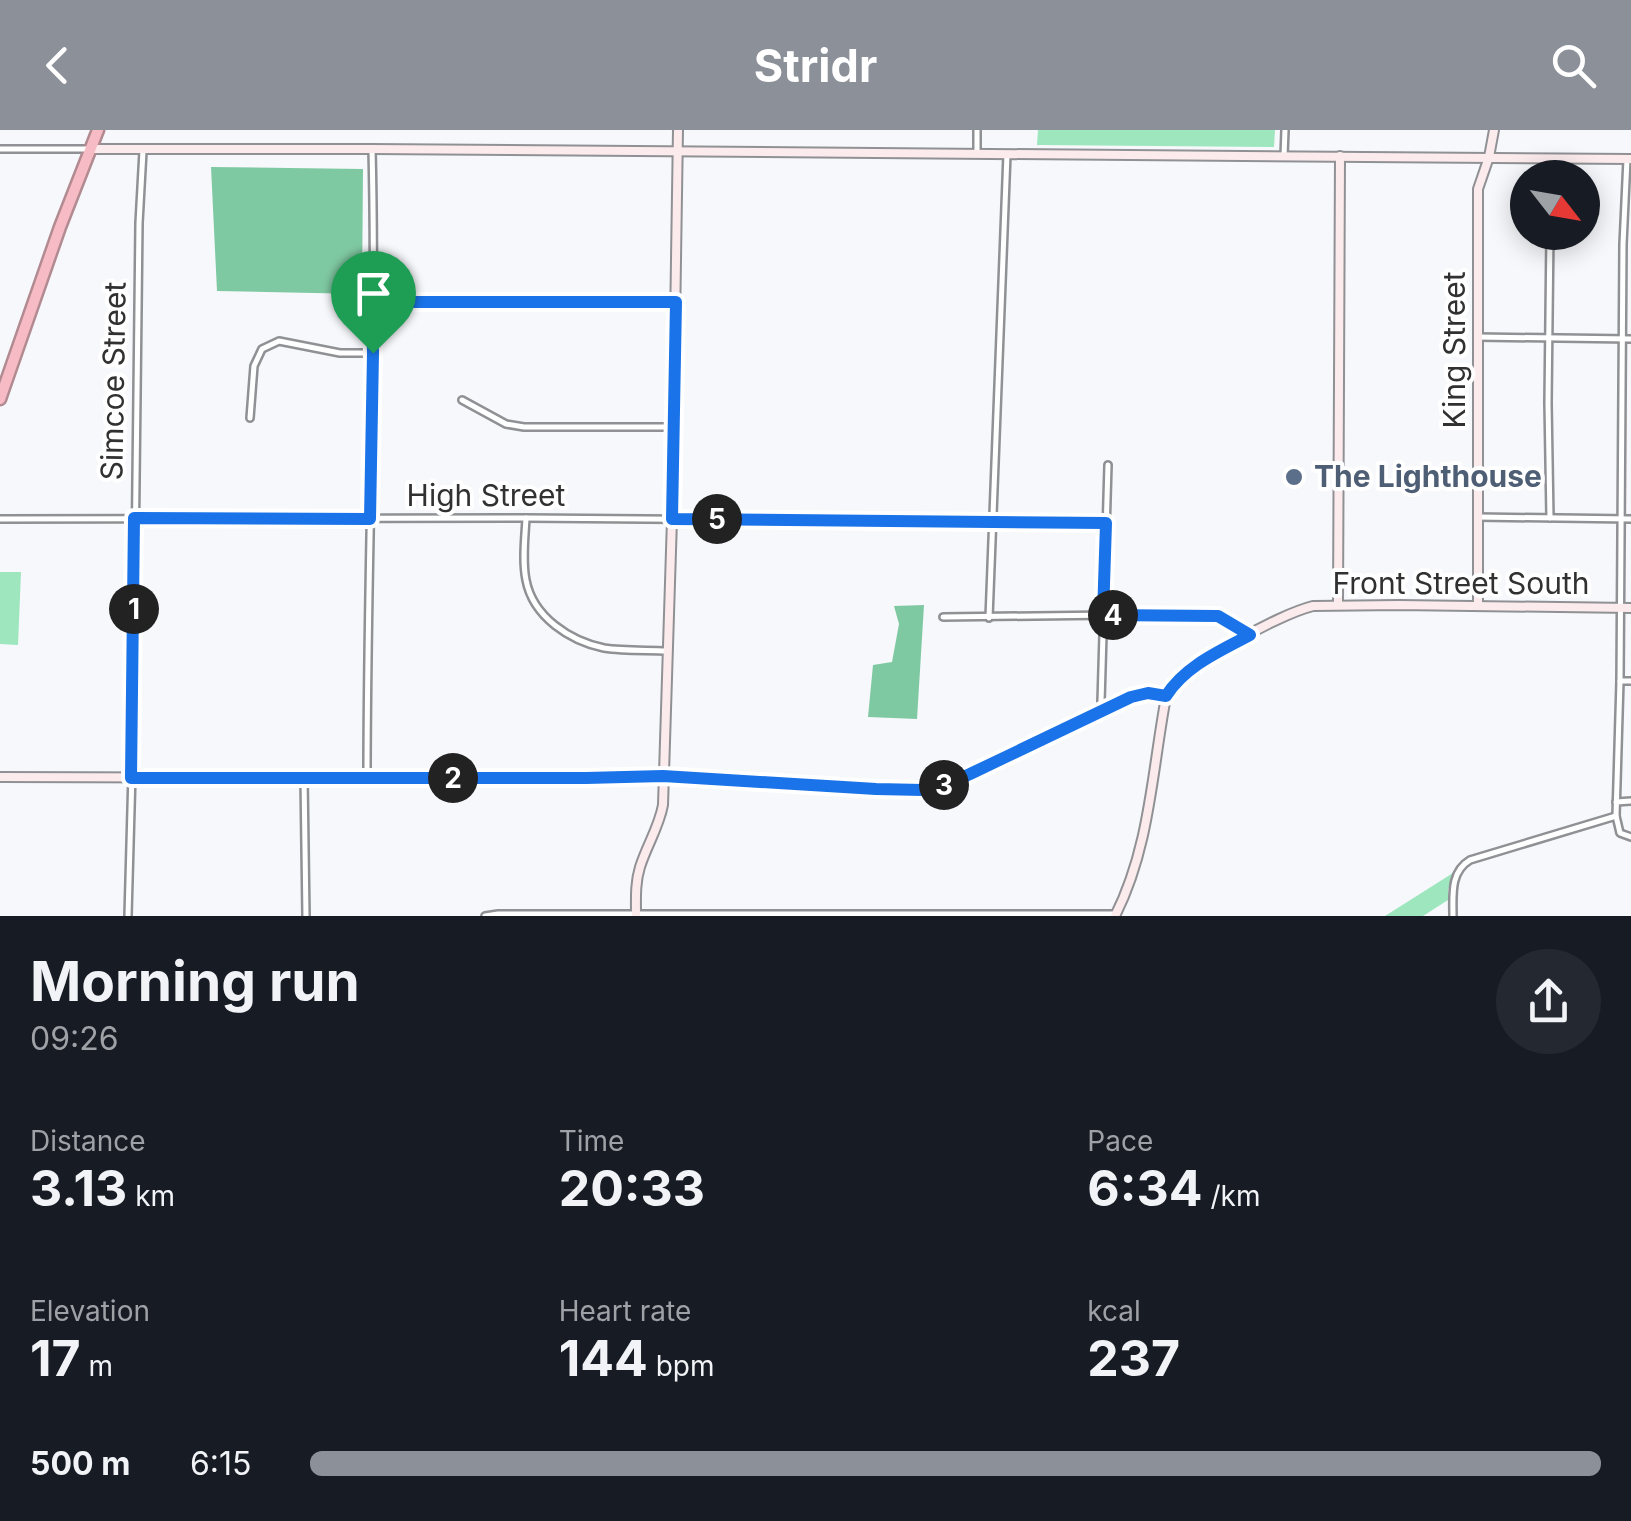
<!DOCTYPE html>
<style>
:root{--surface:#171b24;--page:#242831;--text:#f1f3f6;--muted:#9ea1a6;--accent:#8c9099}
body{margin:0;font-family:Inter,sans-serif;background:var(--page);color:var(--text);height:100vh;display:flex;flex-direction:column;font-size:38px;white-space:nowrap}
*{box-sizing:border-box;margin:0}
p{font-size:32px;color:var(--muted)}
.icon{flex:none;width:55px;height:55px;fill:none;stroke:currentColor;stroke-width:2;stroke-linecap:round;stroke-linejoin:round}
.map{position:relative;height:786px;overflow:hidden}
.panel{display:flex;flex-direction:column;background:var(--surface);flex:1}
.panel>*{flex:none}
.needle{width:65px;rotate:121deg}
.tools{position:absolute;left:1510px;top:30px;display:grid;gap:20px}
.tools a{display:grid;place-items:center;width:90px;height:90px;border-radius:50%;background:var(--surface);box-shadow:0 5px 25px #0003;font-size:50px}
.pin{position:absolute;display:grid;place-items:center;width:85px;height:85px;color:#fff;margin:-102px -42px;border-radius:50% 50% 50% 0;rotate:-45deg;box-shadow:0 0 10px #0007}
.pin .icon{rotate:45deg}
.km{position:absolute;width:50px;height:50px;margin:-25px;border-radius:50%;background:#222;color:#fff;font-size:28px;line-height:50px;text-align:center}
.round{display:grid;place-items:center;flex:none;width:105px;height:105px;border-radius:52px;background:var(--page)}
.headline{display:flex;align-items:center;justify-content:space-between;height:170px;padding:0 30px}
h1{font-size:55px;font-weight:700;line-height:75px}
.metrics{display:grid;grid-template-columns:repeat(3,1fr);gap:15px;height:170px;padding:10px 30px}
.metrics div{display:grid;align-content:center}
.metrics b{font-size:50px;font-weight:700}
.metrics small{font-size:28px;font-weight:400}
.metrics p{font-size:28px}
ul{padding:0 30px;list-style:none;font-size:32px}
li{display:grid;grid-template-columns:160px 120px 1fr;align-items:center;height:75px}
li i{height:25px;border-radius:12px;background:var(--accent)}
header{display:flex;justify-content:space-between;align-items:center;height:130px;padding:0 30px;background:var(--accent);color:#fff;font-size:45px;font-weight:700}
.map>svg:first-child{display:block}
.green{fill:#9de6be}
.forest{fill:#7fc9a2}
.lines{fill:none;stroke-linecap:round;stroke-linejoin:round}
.street-casing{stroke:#909194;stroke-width:10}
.secondary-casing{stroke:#909194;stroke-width:12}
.highway-casing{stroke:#b18b91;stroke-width:15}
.street{stroke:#fff;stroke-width:5}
.secondary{stroke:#fcebed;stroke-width:8}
.highway{stroke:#f6bbc4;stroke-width:10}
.route-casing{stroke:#fff;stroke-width:20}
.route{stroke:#1a73e8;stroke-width:12}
.service-dot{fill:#5c6f8a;stroke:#fff;stroke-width:4}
.labels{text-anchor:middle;stroke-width:8;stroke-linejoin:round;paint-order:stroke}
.street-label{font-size:30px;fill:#313132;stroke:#fff}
.service-label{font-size:30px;font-weight:bold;fill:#4e5e75;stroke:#fff;text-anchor:start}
</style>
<header><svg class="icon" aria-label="back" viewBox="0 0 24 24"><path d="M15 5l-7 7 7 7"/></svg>Stridr<svg class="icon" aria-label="search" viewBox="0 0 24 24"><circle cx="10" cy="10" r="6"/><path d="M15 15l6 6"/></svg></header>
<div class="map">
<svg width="1631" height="786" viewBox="0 0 1631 786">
<rect width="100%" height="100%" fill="#f7f8fb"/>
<!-- green -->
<g class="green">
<polygon points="1038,0 1275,0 1274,17 1037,15"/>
<polygon points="0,442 21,442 18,515 0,514"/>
<polygon points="1453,743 1448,760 1448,770 1423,786 1385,786"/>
</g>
<!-- forest -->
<g class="forest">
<polygon points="211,37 363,39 362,164 217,161"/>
<polygon points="924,475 917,589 868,587 873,535 892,532 899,494 894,476"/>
</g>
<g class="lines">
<defs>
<g id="street">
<polyline points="0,19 88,19"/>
<polyline points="977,23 977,0"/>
<polyline points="1284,26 1285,0"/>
<polyline points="1627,29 1623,114 1620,551 1616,686 1620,703 1631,707"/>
<polyline points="1552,48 1553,29"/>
<polyline points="372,172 676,172"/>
<polyline points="1477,207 1631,209"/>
<polyline points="462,270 506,294 524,297 672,297"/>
<polyline points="250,288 254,236 262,219 279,211 340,223 373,223"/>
<polyline points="1477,387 1631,389"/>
<path d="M526 388C525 408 522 430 526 450 533 487 570 511 604 518 624 521 646 520 667 521"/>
<polyline points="1550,388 1548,273 1550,102"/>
<polyline points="0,389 526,388 1107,393"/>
<polyline points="943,487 1112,485 1217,486 1250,504"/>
<polyline points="989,488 1007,24"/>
<polyline points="1620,551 1631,551"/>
<polyline points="1104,580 1101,572 1108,335"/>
<polyline points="304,648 306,786"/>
<path d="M367 648C367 438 377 228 372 19"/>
<polyline points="1616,672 1631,671"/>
<polyline points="128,786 133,607 139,93 143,21"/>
<polyline points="485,786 498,784 1116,784"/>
<path d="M1453 786C1453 765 1450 742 1470 730L1616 686"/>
</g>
<g id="secondary">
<polyline points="91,19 372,19 1631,29"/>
<polyline points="1338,475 1340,26"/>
<polyline points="1478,476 1478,59 1489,27 1494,0"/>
<polyline points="0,647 587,649 663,647 923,660 943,656 970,644 1131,567 1148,563 1166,567"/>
<path d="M636 786C636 769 635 753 640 737 647 715 659 697 663 675L672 389 678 0"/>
<path d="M1115 786C1150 717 1152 641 1166 567 1186 535 1277 485 1313 476L1399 475 1631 478"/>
</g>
<polyline id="highway" points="0,269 60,97 98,0"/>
</defs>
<!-- street casing -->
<use href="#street" class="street-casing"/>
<!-- secondary casing -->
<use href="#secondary" class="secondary-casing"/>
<!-- highway casing -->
<use href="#highway" class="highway-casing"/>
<!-- street -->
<use href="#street" class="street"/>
<!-- secondary -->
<use href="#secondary" class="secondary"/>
<!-- highway -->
<use href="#highway" class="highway"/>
</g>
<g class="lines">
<defs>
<path id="route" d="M372 172H676L672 389 1106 393 1103 485 1218 486 1250 505C1220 521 1185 536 1166 566L1148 563 1131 567 970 644 943 656 923 660 876 659 663 646 586 648H131L134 388 370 389 373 223Z"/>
</defs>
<!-- route casing -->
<use href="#route" class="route-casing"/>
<!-- route -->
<use href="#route" class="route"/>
</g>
<!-- markers -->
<circle class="service-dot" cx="1294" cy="347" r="10"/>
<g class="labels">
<!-- street labels -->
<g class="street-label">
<text transform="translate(1455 220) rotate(-90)" y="10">King Street</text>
<text transform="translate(114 251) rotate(-89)" y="10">Simcoe Street</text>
<text x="486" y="376">High Street</text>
<text x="1461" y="464">Front Street South</text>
</g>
<!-- service labels -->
<g class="service-label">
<text x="1314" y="357">The Lighthouse</text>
</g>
</g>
</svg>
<div class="tools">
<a><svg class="needle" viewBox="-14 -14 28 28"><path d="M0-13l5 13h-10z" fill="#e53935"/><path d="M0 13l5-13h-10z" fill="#9ea1a6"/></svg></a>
</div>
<div class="pin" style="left:373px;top:223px;background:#1e9e55"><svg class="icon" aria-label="arrive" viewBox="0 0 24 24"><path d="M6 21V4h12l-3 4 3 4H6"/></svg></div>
<b class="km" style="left:134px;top:479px">1</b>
<b class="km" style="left:453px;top:648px">2</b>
<b class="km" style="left:944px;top:655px">3</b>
<b class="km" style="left:1113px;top:485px">4</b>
<b class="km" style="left:717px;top:389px">5</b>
</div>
<section class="panel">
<div class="headline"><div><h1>Morning run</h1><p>09:26</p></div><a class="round"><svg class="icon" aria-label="share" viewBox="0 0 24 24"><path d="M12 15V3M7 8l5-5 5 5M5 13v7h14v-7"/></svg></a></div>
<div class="metrics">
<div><p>Distance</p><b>3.13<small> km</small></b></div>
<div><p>Time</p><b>20:33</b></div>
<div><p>Pace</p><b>6:34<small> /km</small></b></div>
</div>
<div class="metrics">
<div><p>Elevation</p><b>17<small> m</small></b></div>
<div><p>Heart rate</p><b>144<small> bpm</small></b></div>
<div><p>kcal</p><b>237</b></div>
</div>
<ul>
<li><b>500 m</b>6:15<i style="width:100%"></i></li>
</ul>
</section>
